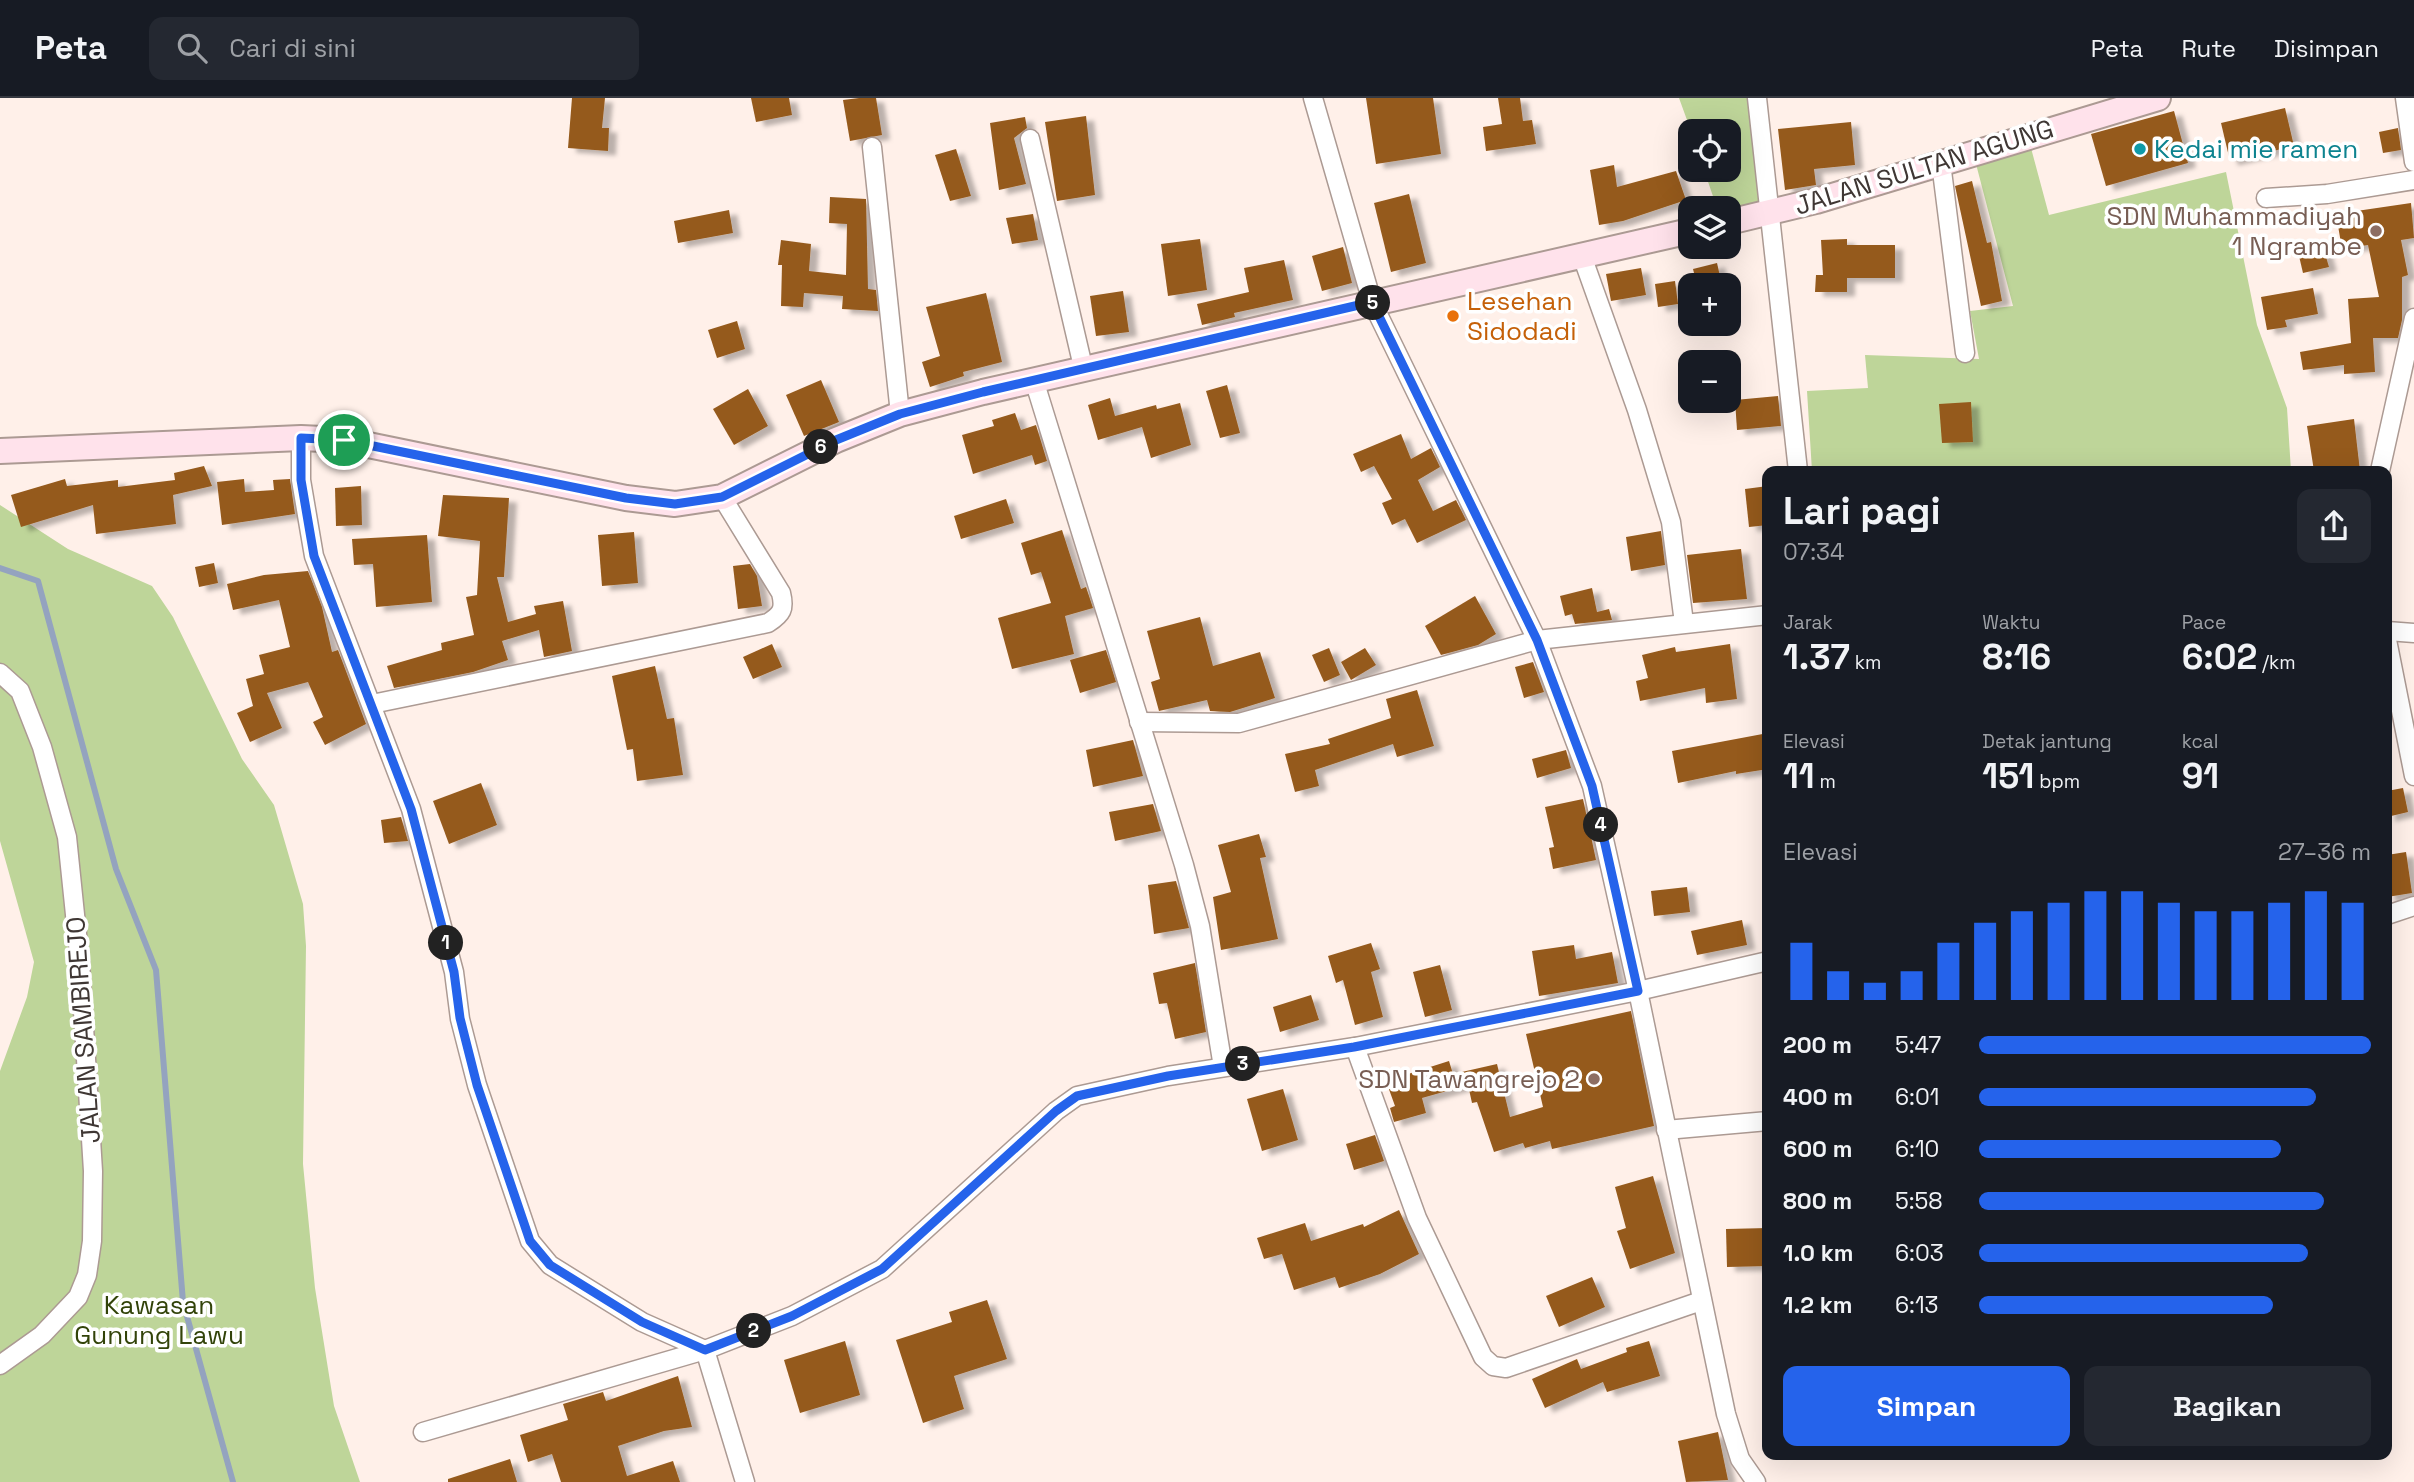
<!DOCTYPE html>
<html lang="id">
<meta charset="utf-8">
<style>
:root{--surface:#171b24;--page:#242831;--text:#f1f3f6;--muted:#9ea1a6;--line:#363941;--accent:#2563eb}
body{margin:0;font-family:"Space Grotesk",sans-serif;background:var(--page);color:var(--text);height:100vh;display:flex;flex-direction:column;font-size:26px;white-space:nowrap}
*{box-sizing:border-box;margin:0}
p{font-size:23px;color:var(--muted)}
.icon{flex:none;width:38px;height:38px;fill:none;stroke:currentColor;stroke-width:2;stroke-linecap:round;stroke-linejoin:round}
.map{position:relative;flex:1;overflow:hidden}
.panel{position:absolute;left:1762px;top:368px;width:630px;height:994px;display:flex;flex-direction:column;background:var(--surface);border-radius:14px;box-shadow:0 7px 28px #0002}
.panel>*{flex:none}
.tools{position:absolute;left:1678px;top:21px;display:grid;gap:14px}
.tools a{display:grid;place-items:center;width:63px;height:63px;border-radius:14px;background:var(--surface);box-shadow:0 7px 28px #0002;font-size:35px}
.pin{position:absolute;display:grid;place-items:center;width:60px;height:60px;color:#fff;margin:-30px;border:4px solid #fff;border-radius:50%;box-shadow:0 2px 7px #0007}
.km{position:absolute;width:35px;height:35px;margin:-18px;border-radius:50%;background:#222;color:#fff;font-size:19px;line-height:35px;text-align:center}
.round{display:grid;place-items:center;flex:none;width:74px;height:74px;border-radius:14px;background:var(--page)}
.head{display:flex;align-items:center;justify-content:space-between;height:119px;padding:0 21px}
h1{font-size:38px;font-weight:700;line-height:52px}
.figures{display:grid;grid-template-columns:repeat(3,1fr);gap:10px;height:119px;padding:7px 21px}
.figures div{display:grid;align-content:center}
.figures b{font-size:35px;font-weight:700}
.figures small{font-size:19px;font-weight:400}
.figures p{font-size:19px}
.chart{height:196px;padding:14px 21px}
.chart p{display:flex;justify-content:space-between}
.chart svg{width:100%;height:126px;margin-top:7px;stroke:var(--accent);stroke-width:6}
.primary-button{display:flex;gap:14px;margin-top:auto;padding:14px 21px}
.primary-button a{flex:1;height:80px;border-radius:14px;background:var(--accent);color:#fff;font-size:28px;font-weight:700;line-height:80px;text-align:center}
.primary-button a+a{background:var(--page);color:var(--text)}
ul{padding:0 21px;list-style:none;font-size:23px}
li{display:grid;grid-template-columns:112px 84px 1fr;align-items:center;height:52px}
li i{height:18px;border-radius:9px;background:var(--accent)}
header{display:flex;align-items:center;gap:42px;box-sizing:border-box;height:98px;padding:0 35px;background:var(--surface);border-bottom:2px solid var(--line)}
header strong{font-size:33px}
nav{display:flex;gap:38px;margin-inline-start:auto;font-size:24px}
.search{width:490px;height:63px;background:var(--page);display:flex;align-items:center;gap:18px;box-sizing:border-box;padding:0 24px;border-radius:14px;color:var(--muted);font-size:26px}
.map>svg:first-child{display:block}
.green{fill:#bed599}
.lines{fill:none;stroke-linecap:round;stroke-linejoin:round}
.stream{stroke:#94a3bf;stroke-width:6}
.building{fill:#955a1c;filter:url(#shadow)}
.minor-casing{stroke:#ac9a93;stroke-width:21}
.secondary-casing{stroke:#ac9a93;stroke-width:28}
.minor{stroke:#fff;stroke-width:18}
.secondary{stroke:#ffe2eb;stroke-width:24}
.route-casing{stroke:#fff;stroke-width:14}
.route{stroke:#2563eb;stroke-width:9}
.culture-dot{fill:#0f9aa8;stroke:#fff;stroke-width:2.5}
.education-dot{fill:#8d6e63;stroke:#fff;stroke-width:2.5}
.food-dot{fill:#e8710a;stroke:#fff;stroke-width:2.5}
.labels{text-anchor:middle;stroke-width:7;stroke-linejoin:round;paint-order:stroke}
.culture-label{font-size:26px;fill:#0d838f;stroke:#fff;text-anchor:start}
.street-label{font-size:26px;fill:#3f3734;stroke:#fff}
.education-label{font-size:26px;fill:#785e54;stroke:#fff;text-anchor:end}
.food-label{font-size:26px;fill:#c56008;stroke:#fff;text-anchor:start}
.park-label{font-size:26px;fill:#324309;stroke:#fff}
</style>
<header>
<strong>Peta</strong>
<div class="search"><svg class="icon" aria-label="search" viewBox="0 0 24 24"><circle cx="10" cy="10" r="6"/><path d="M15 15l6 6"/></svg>Cari di sini</div>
<nav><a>Peta</a><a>Rute</a><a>Disimpan</a></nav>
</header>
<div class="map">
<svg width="2414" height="1384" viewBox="0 0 2414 1384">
<defs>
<filter id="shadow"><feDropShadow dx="8" dy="4.5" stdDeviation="2" flood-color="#0004"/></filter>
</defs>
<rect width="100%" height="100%" fill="#fff0e9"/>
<!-- green -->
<g class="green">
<polygon points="1679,0 1752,0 1765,105 1729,113 1717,110 1704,72 1729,72 1729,33 1691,33"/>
<polygon points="2031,50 2049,117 2226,74 2257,227 2287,310 2291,373 1812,373 1807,293 1868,290 1865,257 1979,261 1970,213 2013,208 1976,66"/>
<polygon points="0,407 68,451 152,488 173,519 242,661 274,707 303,806 306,848 303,1066 315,1190 334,1308 360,1384 0,1384 0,973 27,899 34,864 0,743"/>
</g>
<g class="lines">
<!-- stream -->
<polyline class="stream" points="0,470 38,483 116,771 156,872 183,1204 233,1384"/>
</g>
<!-- building -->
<g class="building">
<polygon points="572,0 605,0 602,30 609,30 608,53 568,50"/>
<polygon points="751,0 789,0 792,17 756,24"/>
<polygon points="859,0 876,0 882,37 850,43 843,2"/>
<polygon points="1366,0 1433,0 1441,56 1376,66"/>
<polygon points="1498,0 1520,0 1523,23 1532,22 1536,46 1486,53 1483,29 1502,26"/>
<polygon points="2285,10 2294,48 2230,63 2221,25"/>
<polygon points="2174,13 2188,65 2106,88 2091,36"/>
<polygon points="1086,18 1095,97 1057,103 1045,24"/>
<polygon points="1025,19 1027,30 1014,40 1026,86 999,92 990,25"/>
<polygon points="1851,24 1855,67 1814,71 1816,87 1785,92 1778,31"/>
<polygon points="2398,30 2401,52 2383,55 2379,34"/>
<polygon points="956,51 971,98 950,103 935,57"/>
<polygon points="1614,67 1617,89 1676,73 1686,102 1623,123 1599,127 1590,72"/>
<polygon points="1972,83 1987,145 1991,144 2002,203 1981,208 1955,88"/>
<polygon points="1409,96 1426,165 1391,174 1374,105"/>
<polygon points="830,99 866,101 868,191 876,192 878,213 842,211 843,198 804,195 803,209 781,208 782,167 778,167 781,142 811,146 809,173 846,177 847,126 829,125"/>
<polygon points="2411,105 2414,140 2401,142 2408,177 2402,179 2402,222 2398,240 2373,240 2375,274 2344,276 2344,267 2303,272 2300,254 2351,245 2348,201 2379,199 2368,147 2342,151 2336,116"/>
<polygon points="729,112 733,135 678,145 674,123"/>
<polygon points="1033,116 1038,142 1012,146 1006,120"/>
<polygon points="1200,141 1207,192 1168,198 1161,146"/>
<polygon points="1847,141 1847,147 1895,147 1895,180 1847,180 1847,194 1815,194 1816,177 1823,177 1821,142"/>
<polygon points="1343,149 1352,185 1322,193 1312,158"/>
<polygon points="2324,152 2329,169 2303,175 2299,158"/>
<polygon points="1284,162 1293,202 1234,215 1235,219 1202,227 1197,206 1249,194 1244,170"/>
<polygon points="1717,165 1722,187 1697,187 1693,171"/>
<polygon points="1641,170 1646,197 1611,203 1606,176"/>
<polygon points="1675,183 1678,206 1658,209 1655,186"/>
<polygon points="2313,190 2318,216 2285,222 2287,229 2267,232 2261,199"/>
<polygon points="1123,193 1129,234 1096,238 1090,198"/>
<polygon points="986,195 1002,264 963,274 964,278 930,289 922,264 940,258 926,209"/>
<polygon points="737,223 745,251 717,260 708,232"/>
<polygon points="821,282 839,324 804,338 786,297"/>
<polygon points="1227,287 1240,335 1220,340 1206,293"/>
<polygon points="748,291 768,328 734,347 713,311"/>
<polygon points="1778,298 1781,328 1737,332 1735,302"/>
<polygon points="1110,300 1115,318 1156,307 1157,311 1180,305 1191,347 1151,360 1142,329 1098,342 1088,307"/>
<polygon points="1971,304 1973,344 1942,345 1939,306"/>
<polygon points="1015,315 1021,332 1036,327 1047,363 1035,367 1032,357 973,376 962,337 994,328 992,322"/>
<polygon points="2354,321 2360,373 2314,373 2307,328"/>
<polygon points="1401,336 1411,361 1431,350 1440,369 1418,382 1433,413 1456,402 1466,422 1417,445 1405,421 1392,427 1382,405 1392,401 1374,368 1361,374 1353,356"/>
<polygon points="204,368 212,388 173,397 176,426 96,436 93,407 21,429 11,397 65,381 67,388 118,382 118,389 175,382 174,375"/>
<polygon points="244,381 245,394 274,392 273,382 290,381 295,416 222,427 217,384"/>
<polygon points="361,388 362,427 336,428 335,390"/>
<polygon points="1768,388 1768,427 1749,429 1745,391"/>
<polygon points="443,397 509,400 504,479 497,479 508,524 536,516 534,508 563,503 572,553 544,559 539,532 502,543 508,562 473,574 394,590 387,568 442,552 441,545 474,537 466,499 477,497 480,443 438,438"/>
<polygon points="1006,401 1014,425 961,441 954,418"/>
<polygon points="1062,432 1081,491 1086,489 1093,510 1065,518 1074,556 1012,571 998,520 1051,505 1041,474 1031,477 1021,445"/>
<polygon points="1661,433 1665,467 1631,473 1626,439"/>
<polygon points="634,434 638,485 602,488 598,437"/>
<polygon points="427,437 432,504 376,509 373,466 354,467 352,441"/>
<polygon points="1741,451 1747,501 1693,505 1687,457"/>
<polygon points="214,465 218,485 199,489 195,469"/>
<polygon points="750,466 757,478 762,508 738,511 733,468"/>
<polygon points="308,473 322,509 332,554 338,552 366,626 325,647 313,624 323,619 308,584 267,595 282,630 250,644 237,615 253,608 246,581 264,576 259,557 290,549 279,502 233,512 227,486 264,477"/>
<polygon points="1592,490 1597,514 1609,511 1612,522 1575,526 1572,516 1565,518 1560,498"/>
<polygon points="1475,498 1496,536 1478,547 1441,557 1425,528"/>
<polygon points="1200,519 1213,568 1260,554 1275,600 1230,614 1210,613 1207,602 1159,613 1151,584 1160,581 1147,533"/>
<polygon points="772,546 782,569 753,581 743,559"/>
<polygon points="1730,546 1737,601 1706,605 1705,590 1640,603 1636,583 1648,580 1642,557 1675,549 1676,554"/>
<polygon points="1329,550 1340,577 1324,584 1312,557"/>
<polygon points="1365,550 1376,567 1351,582 1341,564"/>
<polygon points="1106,552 1116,584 1080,595 1070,562"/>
<polygon points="1533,564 1544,594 1524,600 1515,569"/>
<polygon points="655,568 667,621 674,620 683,677 637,683 633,651 627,652 612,578"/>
<polygon points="1417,592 1434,648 1397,659 1393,646 1315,672 1319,688 1295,694 1285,656 1330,646 1328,641 1391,620 1386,601"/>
<polygon points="1768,635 1768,671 1736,676 1736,673 1678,685 1672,653"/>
<polygon points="1133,642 1143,678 1093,689 1086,652"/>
<polygon points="1566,652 1571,670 1537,680 1532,661"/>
<polygon points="481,685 497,727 449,746 433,703"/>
<polygon points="2403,690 2408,714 2387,719 2387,693"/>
<polygon points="1583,701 1596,762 1553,771 1549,750 1554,749 1545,709"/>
<polygon points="1153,706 1161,733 1115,743 1109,714"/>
<polygon points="401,719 408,743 384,745 381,722"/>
<polygon points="1259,736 1266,759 1260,760 1278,841 1221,852 1213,799 1231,794 1218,747"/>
<polygon points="2406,754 2412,795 2387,799 2387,757"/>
<polygon points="1176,783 1189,830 1154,836 1148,787"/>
<polygon points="1687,789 1690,814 1654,818 1651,793"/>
<polygon points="1742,822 1747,847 1697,857 1691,833"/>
<polygon points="1371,845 1380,871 1371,874 1383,919 1355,927 1343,882 1336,885 1328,858"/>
<polygon points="1574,847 1576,861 1612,854 1618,885 1539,898 1532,853"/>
<polygon points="1195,865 1206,934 1175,941 1167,905 1159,906 1153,875"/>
<polygon points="1440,867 1452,912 1425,919 1413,874"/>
<polygon points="1311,897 1319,922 1280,934 1273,909"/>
<polygon points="1631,913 1654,1028 1552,1051 1550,1043 1525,1050 1523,1045 1494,1054 1477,1004 1472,1005 1468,987 1422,1000 1426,1015 1394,1024 1390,1010 1395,1008 1386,983 1449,963 1453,976 1497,966 1510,1019 1543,1009 1526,936"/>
<polygon points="1283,991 1298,1042 1262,1053 1247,1001"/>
<polygon points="1375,1037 1384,1063 1354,1072 1346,1046"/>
<polygon points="1653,1078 1675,1155 1630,1171 1617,1133 1626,1130 1615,1089"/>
<polygon points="1399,1112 1419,1156 1380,1176 1339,1190 1335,1179 1294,1192 1282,1156 1264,1161 1257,1140 1305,1125 1311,1143 1363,1126 1364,1129"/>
<polygon points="1768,1130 1768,1168 1727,1169 1726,1131"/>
<polygon points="1592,1179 1605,1209 1559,1229 1546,1198"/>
<polygon points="987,1202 1007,1261 954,1278 964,1311 923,1325 896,1242 952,1224 949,1214"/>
<polygon points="845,1243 860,1297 800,1315 784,1262"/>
<polygon points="1649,1243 1660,1278 1607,1294 1603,1284 1545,1310 1532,1281 1577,1261 1581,1271 1627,1254 1626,1250"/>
<polygon points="678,1278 692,1329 664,1333 618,1348 627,1378 673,1363 680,1384 561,1384 552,1356 528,1364 520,1337 568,1322 563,1306 603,1294 606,1303"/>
<polygon points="1718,1334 1728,1382 1686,1384 1678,1343"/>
<polygon points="510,1361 517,1384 448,1384 448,1381"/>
</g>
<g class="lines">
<defs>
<g id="minor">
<polyline points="1313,0 1372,204 1537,542 1592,688 1638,893 1726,1316 1740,1361 1756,1384"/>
<polyline points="1757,0 1798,373"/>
<polyline points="2405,0 2414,64"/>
<polyline points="1030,41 1084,273"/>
<polyline points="872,49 900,316"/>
<polyline points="1941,65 1965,255"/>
<polyline points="2266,100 2327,96 2414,82"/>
<polyline points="1582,158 1637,312 1671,424 1684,525"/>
<polyline points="1034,282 1184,767 1200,828 1223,969"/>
<polyline points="301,340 301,382 314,458 411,711 454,874 460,921 477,987 530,1143 550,1167 642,1224 705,1252 745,1384"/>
<polyline points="2380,373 2414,220"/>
<polyline points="2387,533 2414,535"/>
<polyline points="2387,542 2414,678"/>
<polyline points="0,575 20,593 42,649 67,739 80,865 93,1073 92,1143 87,1177 78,1199 42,1237 0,1267"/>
<path d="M372 606 768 525C782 516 785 511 781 495L722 399"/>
<polyline points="1139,624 1239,625 1537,542 1768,517"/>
<polyline points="2387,817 2414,808"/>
<polyline points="1355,949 1417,1120 1483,1259 1493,1268 1506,1270 1701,1203"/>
<polyline points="1666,1032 1768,1023"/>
<polyline points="423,1334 705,1252 792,1218 882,1171 1056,1013 1077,998 1168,978 1355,949 1638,893 1768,863"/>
</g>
<g id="secondary">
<polyline points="1729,124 1816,103 2158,0"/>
<polyline points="0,353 301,340 344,342 626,400 675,406 722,399 836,342 900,316 983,294 1690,133"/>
</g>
</defs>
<!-- minor casing -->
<use href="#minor" class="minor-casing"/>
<!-- secondary casing -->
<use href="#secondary" class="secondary-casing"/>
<!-- minor -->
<use href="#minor" class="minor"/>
<!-- secondary -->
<use href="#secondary" class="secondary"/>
</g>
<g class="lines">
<defs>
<polygon id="route" points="1372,204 1537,542 1592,688 1638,893 1354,949 1168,978 1077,998 1056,1013 882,1171 792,1218 705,1252 642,1224 550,1167 530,1143 477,987 460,920 454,874 411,711 314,458 301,382 301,340 344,342 626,400 675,406 722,399 836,342 900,316 983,294"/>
</defs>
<!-- route casing -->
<use href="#route" class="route-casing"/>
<!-- route -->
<use href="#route" class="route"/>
</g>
<!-- markers -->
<circle class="culture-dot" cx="2140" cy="51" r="7"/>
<g class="education-dot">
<circle cx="2376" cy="133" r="7"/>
<circle cx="1594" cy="981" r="7"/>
</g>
<circle class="food-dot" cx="1453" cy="218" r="7"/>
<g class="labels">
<!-- culture labels -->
<g class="culture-label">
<text x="2154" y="60">Kedai mie ramen</text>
</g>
<!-- street labels -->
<g class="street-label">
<text transform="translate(1924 69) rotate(-17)" y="9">JALAN SULTAN AGUNG</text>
<text transform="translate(83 932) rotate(-94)" y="9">JALAN SAMBIREJO</text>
</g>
<!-- education labels -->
<g class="education-label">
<text x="2362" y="127">SDN Muhammadiyah<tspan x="2362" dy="30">1 Ngrambe</tspan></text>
<text x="1580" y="990">SDN Tawangrejo 2</text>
</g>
<!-- food labels -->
<g class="food-label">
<text x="1467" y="212">Lesehan<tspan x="1467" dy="30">Sidodadi</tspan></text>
</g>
<!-- park labels -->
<g class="park-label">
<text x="159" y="1216">Kawasan<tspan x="159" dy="30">Gunung Lawu</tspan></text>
</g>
</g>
</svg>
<div class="tools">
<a><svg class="icon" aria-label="locate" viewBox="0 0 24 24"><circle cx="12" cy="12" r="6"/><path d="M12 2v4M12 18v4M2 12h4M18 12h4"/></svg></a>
<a><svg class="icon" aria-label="layers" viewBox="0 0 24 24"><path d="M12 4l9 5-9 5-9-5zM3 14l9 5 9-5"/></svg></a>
<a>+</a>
<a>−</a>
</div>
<div class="pin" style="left:344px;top:342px;background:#1e9e55"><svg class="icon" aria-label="arrive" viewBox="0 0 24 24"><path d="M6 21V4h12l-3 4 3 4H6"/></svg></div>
<b class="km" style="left:446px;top:845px">1</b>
<b class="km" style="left:754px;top:1233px">2</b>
<b class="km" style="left:1243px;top:966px">3</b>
<b class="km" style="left:1601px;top:727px">4</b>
<b class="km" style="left:1373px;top:205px">5</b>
<b class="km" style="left:821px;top:349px">6</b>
<section class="panel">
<div class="head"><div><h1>Lari pagi</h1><p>07:34</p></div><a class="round"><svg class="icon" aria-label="share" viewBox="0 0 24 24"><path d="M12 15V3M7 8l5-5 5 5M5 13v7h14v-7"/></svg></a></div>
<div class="figures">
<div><p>Jarak</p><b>1.37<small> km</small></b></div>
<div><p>Waktu</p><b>8:16</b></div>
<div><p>Pace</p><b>6:02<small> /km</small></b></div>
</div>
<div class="figures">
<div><p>Elevasi</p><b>11<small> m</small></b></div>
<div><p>Detak jantung</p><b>151<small> bpm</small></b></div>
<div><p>kcal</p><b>91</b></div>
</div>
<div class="chart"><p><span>Elevasi</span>27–36 m</p>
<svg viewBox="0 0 160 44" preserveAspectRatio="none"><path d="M5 44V24M15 44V34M25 44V38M35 44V34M45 44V24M55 44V17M65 44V13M75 44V10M85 44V6M95 44V6M105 44V10M115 44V13M125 44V13M135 44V10M145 44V6M155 44V10"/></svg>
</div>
<ul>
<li><b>200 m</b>5:47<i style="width:100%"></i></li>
<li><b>400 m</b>6:01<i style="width:86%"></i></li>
<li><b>600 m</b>6:10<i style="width:77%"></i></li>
<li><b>800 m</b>5:58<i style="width:88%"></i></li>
<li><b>1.0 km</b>6:03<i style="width:84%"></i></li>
<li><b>1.2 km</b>6:13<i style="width:75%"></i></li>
</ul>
<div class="primary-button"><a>Simpan</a><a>Bagikan</a></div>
</section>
</div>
